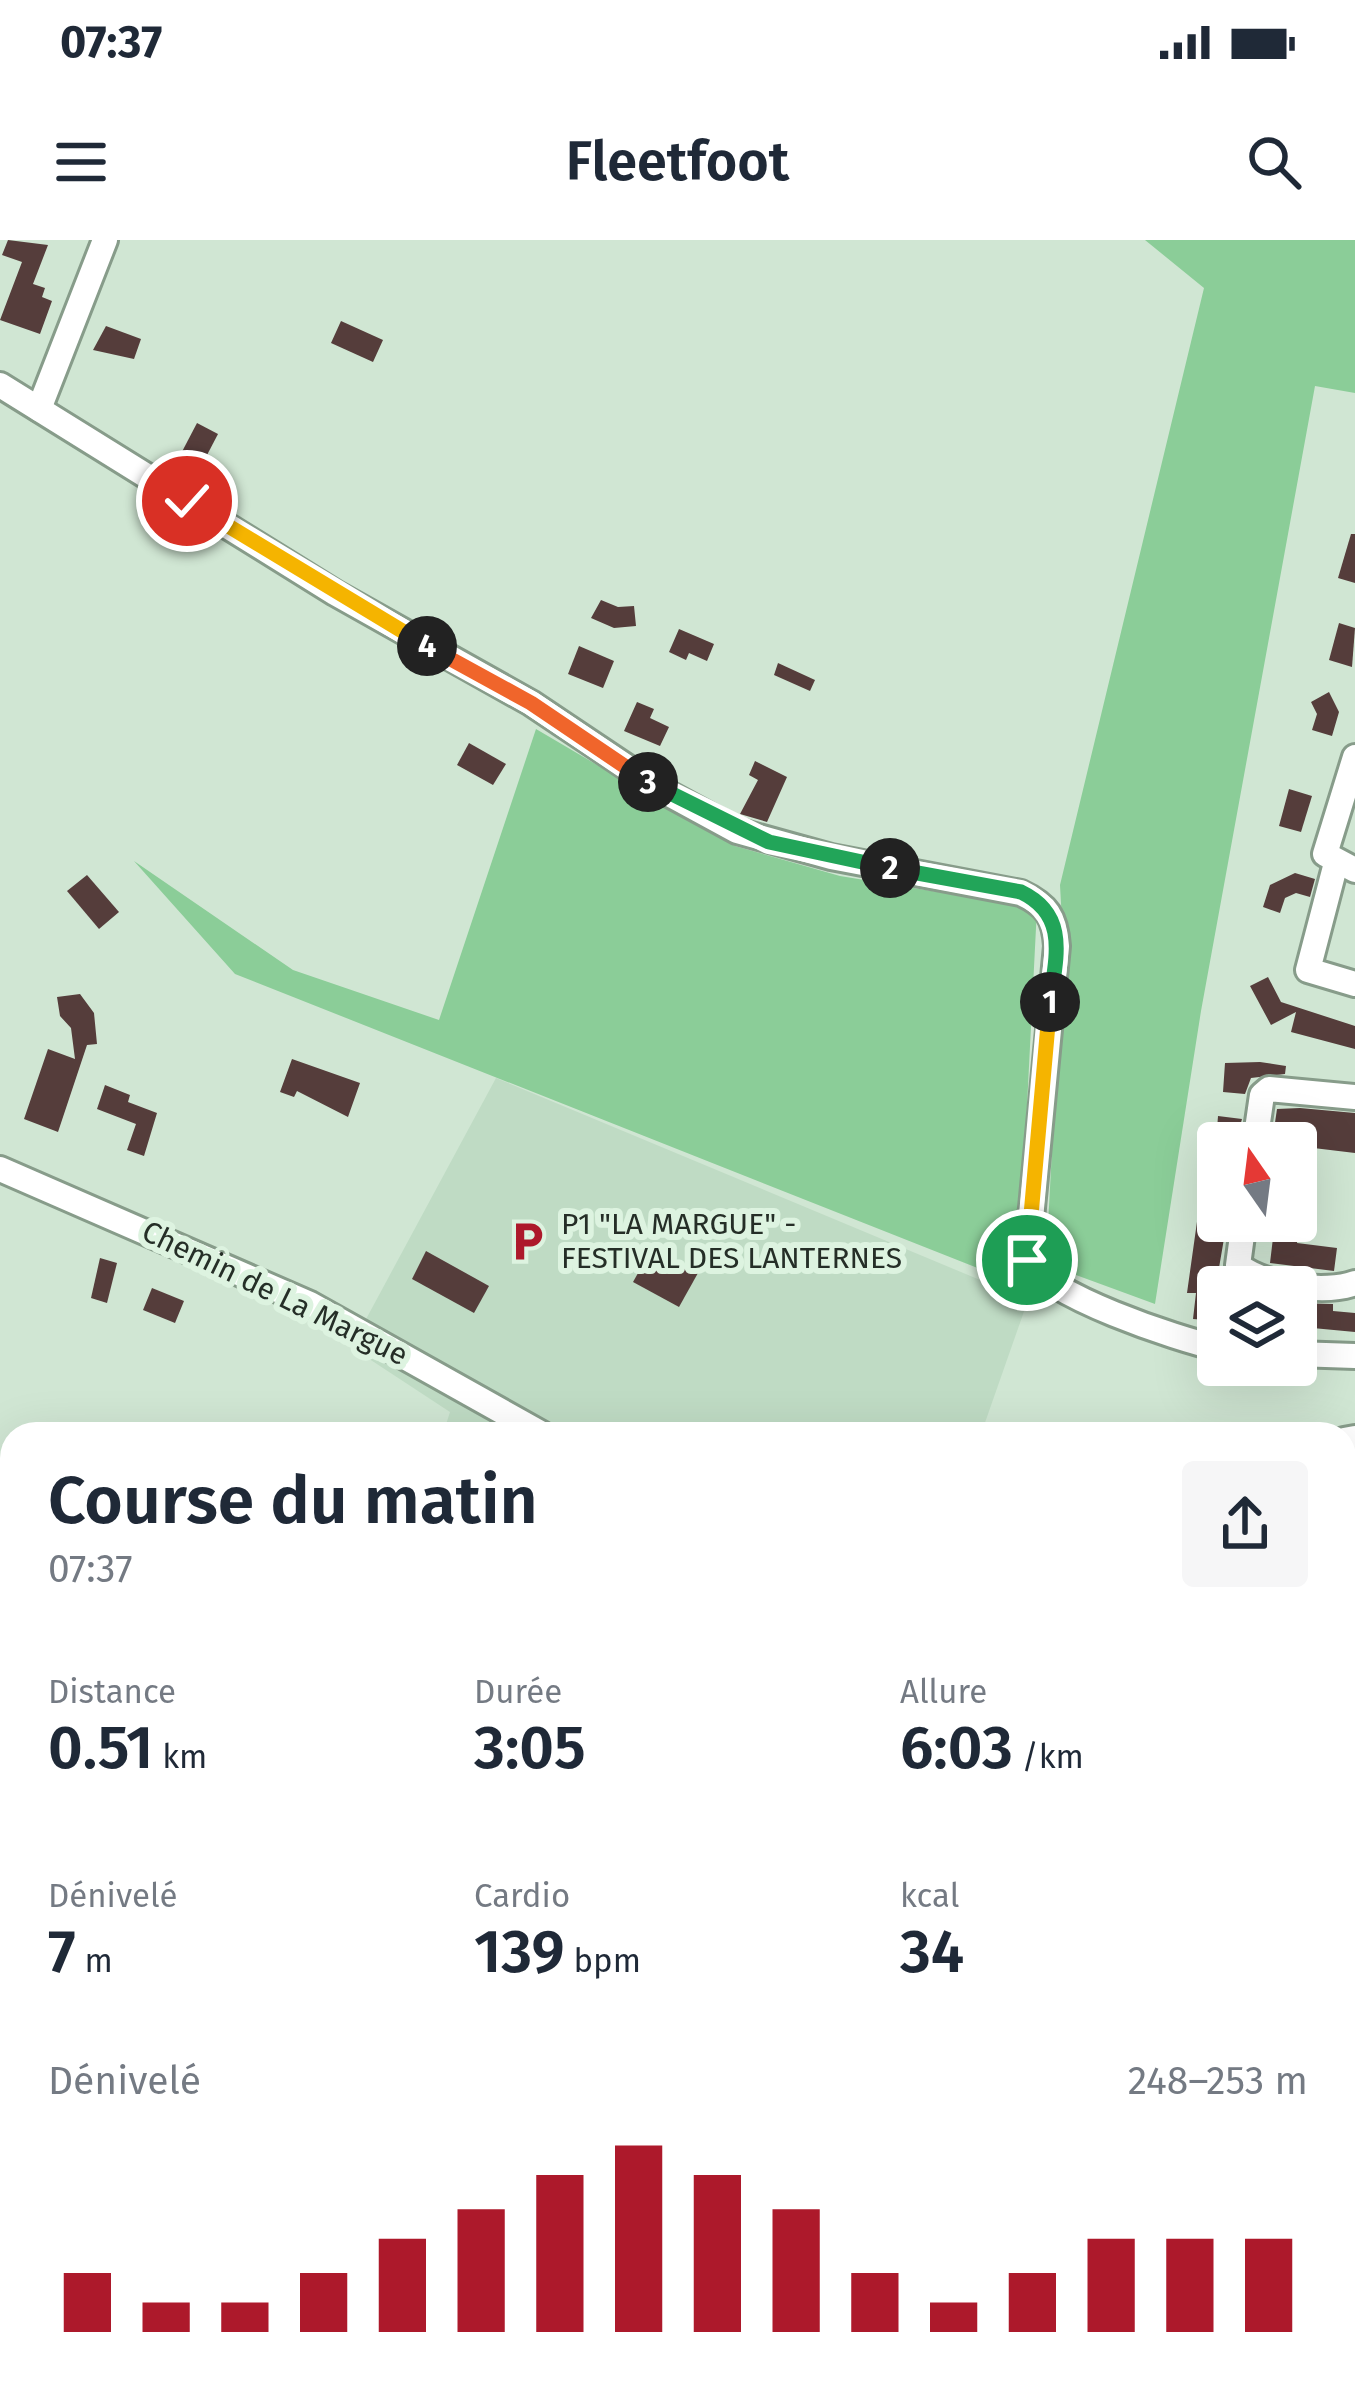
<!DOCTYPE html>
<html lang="fr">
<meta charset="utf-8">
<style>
:root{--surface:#fff;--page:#f6f6f7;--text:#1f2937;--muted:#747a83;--accent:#ad192b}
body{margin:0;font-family:"Fira Sans",sans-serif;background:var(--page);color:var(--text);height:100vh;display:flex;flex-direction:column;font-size:45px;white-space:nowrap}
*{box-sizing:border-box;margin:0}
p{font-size:39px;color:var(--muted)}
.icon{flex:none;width:66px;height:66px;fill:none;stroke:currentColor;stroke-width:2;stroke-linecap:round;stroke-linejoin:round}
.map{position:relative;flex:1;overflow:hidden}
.details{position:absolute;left:0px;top:1182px;width:1356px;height:975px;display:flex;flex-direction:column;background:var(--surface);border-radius:36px 36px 0 0;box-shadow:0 12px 48px #0002}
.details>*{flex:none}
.needle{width:78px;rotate:346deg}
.controls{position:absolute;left:1197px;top:882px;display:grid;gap:24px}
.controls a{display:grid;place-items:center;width:120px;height:120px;border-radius:12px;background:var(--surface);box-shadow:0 12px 48px #0002;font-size:60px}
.pin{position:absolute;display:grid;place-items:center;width:102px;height:102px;color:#fff;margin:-51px;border:6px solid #fff;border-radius:50%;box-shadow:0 3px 12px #0007}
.km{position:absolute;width:60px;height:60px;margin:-30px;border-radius:50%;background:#222;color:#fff;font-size:33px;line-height:60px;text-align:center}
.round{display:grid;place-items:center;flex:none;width:126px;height:126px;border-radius:12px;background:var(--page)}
.head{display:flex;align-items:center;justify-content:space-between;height:204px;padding:0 48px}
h1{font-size:66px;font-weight:600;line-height:90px}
.metrics{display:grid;grid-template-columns:repeat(3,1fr);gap:18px;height:204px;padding:12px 48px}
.metrics div{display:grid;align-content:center}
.metrics b{font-size:60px;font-weight:600}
.metrics small{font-size:33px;font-weight:400}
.metrics p{font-size:33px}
.chart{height:336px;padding:24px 48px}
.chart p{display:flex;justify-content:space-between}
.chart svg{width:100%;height:216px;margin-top:12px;stroke:var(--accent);stroke-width:6}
.status{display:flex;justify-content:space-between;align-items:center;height:84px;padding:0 60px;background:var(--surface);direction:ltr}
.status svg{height:33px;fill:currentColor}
header{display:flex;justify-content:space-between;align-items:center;height:156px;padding:0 48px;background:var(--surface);font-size:54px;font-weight:600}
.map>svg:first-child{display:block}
.built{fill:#bfdbc4}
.green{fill:#8bcd98}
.building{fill:#553d3b}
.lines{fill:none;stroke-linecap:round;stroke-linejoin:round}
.minor-casing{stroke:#879c8a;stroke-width:30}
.major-casing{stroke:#879c8a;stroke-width:36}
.path{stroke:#92a495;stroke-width:3;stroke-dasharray:6 9;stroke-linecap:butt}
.minor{stroke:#fff;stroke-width:24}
.major{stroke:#fff;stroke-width:30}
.split-1-casing{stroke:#fff;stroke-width:24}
.split-2-casing{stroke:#fff;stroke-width:24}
.split-3-casing{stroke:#fff;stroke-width:24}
.split-4-casing{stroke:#fff;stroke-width:24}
.split-5-casing{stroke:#fff;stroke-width:24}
.split-1{stroke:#f5b400;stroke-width:15}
.split-2{stroke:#22a559;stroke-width:15}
.split-3{stroke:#22a559;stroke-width:15}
.split-4{stroke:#f0652b;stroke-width:15}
.split-5{stroke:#f5b400;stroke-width:15}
.labels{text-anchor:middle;stroke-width:12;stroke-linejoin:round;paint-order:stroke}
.poi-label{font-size:30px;fill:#252e27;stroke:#ddf3e0;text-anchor:start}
.street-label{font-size:30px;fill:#252e27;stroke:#ddf3e0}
</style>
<div class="status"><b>07:37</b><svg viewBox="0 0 49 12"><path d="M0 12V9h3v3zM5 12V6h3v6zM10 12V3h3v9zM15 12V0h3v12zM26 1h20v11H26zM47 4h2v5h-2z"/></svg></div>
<header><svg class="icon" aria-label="menu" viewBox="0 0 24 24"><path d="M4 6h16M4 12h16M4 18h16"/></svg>Fleetfoot<svg class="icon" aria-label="search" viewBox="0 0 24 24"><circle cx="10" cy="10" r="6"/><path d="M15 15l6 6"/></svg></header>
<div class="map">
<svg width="1355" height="2155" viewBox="0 0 1355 2155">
<rect width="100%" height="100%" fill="#d0e6d3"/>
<!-- built -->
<polygon class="built" points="496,838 1028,1060 981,1194 443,1194 450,1172 351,1107"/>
<!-- green -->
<g class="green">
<polygon points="1145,0 1355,0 1355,153 1315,146 1201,771 1155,1064 1046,1024 1063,700 1060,645 1204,48"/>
<polygon points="536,489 735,606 840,636 1037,668 1018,1044 235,734 134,621 293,730 439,780"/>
<polygon points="1344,1808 1355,1811 1355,2155 1336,2155 1336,2145 1344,2145"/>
<polygon points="685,2145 1153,2145 1153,2155 684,2155"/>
</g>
<!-- building -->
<g class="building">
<polygon points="8,0 48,5 33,44 45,48 42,57 52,61 40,94 0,80 22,22 2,15"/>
<polygon points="341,81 383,100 373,122 331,103"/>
<polygon points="106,86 141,99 134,119 93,110"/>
<polygon points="197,183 218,194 195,238 174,227"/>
<polygon points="1351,294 1355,294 1355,343 1338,338"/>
<polygon points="601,360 618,367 634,366 636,386 614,388 591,378"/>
<polygon points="1339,383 1355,388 1352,427 1329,420"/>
<polygon points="679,389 714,404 707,421 689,413 686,420 669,412"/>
<polygon points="579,406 614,421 603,448 568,434"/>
<polygon points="778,423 815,440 810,451 774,435"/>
<polygon points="1329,452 1339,472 1332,496 1312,490 1317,474 1311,462"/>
<polygon points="637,462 654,469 650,478 669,487 660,506 624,491"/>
<polygon points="469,503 506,524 493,545 457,525"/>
<polygon points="755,521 787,537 767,582 740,574 758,540 749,535"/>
<polygon points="1289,549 1312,556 1301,592 1279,586"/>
<polygon points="1295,633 1315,639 1310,657 1296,653 1285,658 1280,673 1263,667 1270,645"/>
<polygon points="87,635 119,672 99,689 67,651"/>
<polygon points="1268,737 1281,762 1355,786 1355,809 1291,792 1296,772 1271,785 1250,746"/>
<polygon points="80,754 94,773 97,804 87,805 58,892 24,879 48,809 75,819 71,788 60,776 57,757"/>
<polygon points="292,819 360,843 348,877 297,851 294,857 280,852"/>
<polygon points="1260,822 1286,826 1285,834 1251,838 1245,854 1223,852 1225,823"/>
<polygon points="105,845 130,855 128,862 157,873 144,916 127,910 136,884 97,869"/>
<polygon points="1300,868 1355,873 1355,913 1272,903 1277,869"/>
<polygon points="1218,876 1242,879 1235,903 1216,903"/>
<polygon points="1204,932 1218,934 1218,981 1227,981 1213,1063 1218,1064 1218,1081 1193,1079 1196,1053 1187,1053"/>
<polygon points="1275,981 1299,981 1297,1003 1337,1008 1334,1031 1270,1023"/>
<polygon points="652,1008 698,1033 679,1067 633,1042"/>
<polygon points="426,1011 489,1046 474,1073 412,1039"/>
<polygon points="100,1018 117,1023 107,1063 91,1058"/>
<polygon points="152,1048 184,1061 175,1083 143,1070"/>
<polygon points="1296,1063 1333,1064 1333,1071 1355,1073 1355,1092 1302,1087"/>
</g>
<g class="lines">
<defs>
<g id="minor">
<path d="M0 145 335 353 531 463 658 548 737 591 831 617 1021 653C1047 665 1055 677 1057 706L1027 1020C1045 1055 1177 1099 1218 1108"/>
<polyline points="39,169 105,0"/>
<polyline points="1355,517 1325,614 1355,630"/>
<polyline points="1336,623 1308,730 1355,744"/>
<polyline points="1255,903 1262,855 1269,849 1355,857"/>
<polyline points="0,929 310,1064 542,1194"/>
<path d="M1244 981 1238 1025C1263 1046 1326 1054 1355 1043"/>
<polyline points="1296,1114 1355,1116"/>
<polyline points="1344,1200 1355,1198"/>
<polyline points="1344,1482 1355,1486"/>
<polyline points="528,2155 529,2145"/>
<polyline points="964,2155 966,2145"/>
</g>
<polyline id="major" points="23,2155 27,2145"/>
</defs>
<!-- minor casing -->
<use href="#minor" class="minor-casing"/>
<!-- major casing -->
<use href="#major" class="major-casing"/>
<!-- path -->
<g class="path">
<polyline points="1344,1228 1355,1226"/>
<polyline points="307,2155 307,2145"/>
<polyline points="358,2155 358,2145"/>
<polyline points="684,2155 684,2145"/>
</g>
<!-- minor -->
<use href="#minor" class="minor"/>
<!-- major -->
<use href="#major" class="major"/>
</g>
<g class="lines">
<defs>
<polyline id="split-1" points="1027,1020 1050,762"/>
<path id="split-2" d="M890 628 1021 652C1069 675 1056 717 1050 762"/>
<polyline id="split-3" points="648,542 769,602 890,628"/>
<polyline id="split-4" points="427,406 531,463 648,542"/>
<polyline id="split-5" points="187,261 427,406"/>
</defs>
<!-- split-1 casing -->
<use href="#split-1" class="split-1-casing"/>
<!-- split-2 casing -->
<use href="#split-2" class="split-2-casing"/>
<!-- split-3 casing -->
<use href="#split-3" class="split-3-casing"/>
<!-- split-4 casing -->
<use href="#split-4" class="split-4-casing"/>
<!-- split-5 casing -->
<use href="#split-5" class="split-5-casing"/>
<!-- split-1 -->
<use href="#split-1" class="split-1"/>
<!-- split-2 -->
<use href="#split-2" class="split-2"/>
<!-- split-3 -->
<use href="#split-3" class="split-3"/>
<!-- split-4 -->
<use href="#split-4" class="split-4"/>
<!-- split-5 -->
<use href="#split-5" class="split-5"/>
</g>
<!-- icons -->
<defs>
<symbol id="parking-bare" viewBox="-9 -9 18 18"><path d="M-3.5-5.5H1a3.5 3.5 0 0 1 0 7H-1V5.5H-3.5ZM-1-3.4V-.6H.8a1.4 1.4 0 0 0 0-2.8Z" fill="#ad192b" stroke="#ddf3e0" stroke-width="2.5" paint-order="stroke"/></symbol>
</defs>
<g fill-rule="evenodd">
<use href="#parking-bare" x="498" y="972" width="59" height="59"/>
</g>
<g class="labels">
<!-- poi labels -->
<g class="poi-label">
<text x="561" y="994">P1 "LA MARGUE" -<tspan x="561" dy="34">FESTIVAL DES LANTERNES</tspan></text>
</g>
<!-- street labels -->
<g class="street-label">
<text transform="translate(275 1053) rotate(26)" y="10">Chemin de La Margue</text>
</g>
</g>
</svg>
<div class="controls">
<a><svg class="needle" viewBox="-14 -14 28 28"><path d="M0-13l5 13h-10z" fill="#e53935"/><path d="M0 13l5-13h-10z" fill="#747a83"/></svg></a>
<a><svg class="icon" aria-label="layers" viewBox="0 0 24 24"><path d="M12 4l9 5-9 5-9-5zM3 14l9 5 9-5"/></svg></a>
</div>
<div class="pin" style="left:1027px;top:1020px;background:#1e9e55"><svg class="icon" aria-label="arrive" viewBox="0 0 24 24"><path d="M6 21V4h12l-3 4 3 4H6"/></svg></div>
<div class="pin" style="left:187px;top:261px;background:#d93025"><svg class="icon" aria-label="check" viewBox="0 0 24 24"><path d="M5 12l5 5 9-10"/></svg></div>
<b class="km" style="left:1050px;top:762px">1</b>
<b class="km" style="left:890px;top:628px">2</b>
<b class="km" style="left:648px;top:542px">3</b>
<b class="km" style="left:427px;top:406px">4</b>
<section class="details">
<div class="head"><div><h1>Course du matin</h1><p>07:37</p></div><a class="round"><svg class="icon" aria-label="share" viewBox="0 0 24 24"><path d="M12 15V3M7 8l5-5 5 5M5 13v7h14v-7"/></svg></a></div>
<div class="metrics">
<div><p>Distance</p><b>0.51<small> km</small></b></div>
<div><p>Durée</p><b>3:05</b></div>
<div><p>Allure</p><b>6:03<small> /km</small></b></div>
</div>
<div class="metrics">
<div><p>Dénivelé</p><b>7<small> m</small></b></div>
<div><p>Cardio</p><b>139<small> bpm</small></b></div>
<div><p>kcal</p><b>34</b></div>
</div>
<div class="chart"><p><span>Dénivelé</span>248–253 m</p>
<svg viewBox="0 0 160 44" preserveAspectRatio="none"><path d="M5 44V32M15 44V38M25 44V38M35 44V32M45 44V25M55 44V19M65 44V12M75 44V6M85 44V12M95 44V19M105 44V32M115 44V38M125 44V32M135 44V25M145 44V25M155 44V25"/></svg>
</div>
</section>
</div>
